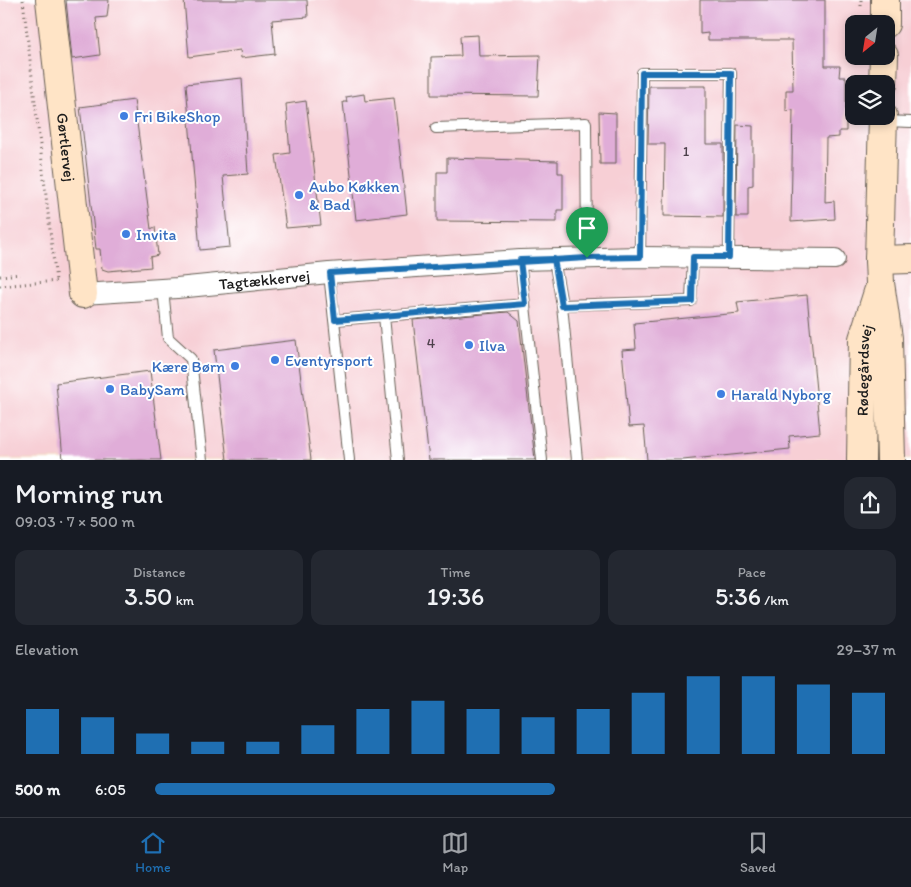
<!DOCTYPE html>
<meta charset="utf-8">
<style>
:root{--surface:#171b24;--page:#242831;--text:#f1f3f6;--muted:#9ea1a6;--line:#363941;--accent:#1f6fb2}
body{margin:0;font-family:Itim,sans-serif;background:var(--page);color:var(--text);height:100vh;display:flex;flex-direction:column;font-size:19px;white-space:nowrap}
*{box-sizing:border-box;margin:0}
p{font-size:16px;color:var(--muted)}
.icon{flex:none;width:28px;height:28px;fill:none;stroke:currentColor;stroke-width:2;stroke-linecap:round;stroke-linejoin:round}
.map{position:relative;height:460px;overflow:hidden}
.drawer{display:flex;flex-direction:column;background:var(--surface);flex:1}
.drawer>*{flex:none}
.needle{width:32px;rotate:210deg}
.tools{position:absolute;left:845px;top:15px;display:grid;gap:10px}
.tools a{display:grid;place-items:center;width:50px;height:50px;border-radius:10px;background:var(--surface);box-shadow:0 2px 8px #0003;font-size:25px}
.pin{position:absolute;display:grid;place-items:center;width:42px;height:42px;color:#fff;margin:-51px -21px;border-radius:50% 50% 50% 0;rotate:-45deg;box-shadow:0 0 5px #0007}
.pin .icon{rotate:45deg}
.round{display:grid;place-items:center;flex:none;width:52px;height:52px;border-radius:15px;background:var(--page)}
.summary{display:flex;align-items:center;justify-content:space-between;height:85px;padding:0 15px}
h1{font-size:28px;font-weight:600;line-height:38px}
.metrics{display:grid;grid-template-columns:repeat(3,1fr);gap:8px;height:85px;padding:5px 15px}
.metrics div{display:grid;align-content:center;border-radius:12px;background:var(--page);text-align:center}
.metrics b{font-size:25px;font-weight:600}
.metrics small{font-size:14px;font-weight:400}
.metrics p{font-size:14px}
.chart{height:140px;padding:10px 15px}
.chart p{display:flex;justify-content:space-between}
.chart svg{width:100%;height:90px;margin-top:5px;stroke:var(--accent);stroke-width:6}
ul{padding:0 15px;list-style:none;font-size:16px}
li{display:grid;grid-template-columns:80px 60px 1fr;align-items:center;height:38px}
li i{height:12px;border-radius:6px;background:var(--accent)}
.menu{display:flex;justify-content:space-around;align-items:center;height:70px;border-top:1px solid var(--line);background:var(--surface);font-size:14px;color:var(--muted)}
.menu a{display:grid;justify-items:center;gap:2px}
.menu .selected{color:var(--accent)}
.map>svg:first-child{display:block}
.built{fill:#f7cfd5;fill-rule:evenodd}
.building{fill:#e0add8}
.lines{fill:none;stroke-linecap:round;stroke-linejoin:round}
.lane-casing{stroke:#675f54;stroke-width:12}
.street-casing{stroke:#675f54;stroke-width:22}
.secondary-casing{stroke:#675f54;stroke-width:30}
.path{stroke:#675f54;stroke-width:3;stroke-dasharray:1 4;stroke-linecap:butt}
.lane{stroke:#fff;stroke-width:10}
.street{stroke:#fff;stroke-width:20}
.secondary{stroke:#ffe4c6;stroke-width:28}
.route-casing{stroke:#fff;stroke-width:10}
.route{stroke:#1f6fb2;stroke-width:6}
.shop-dot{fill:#3f7fe0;stroke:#fff;stroke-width:2}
.labels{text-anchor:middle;stroke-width:4;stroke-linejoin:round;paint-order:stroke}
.number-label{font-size:14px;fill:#4d404b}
.shop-label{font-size:16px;fill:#366cbe;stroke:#fff;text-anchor:start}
.street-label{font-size:16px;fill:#1c1c1c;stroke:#fff}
</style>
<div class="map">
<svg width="911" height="460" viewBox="0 0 911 460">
<rect width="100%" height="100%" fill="#fff"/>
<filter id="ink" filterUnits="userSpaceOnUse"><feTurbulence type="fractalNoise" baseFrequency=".02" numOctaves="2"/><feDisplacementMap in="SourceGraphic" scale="10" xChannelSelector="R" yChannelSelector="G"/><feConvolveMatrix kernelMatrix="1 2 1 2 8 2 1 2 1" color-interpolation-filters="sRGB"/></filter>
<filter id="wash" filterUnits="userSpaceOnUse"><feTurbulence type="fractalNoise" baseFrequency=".0096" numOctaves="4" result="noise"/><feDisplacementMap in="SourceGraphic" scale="20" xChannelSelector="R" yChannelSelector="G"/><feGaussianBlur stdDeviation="1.12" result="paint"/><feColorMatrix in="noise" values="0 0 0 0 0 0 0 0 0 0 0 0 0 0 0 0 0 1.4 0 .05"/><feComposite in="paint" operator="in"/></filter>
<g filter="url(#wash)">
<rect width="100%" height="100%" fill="#f3dbbc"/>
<!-- built -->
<path class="built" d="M0 0H911V459H0ZM854 24H886V56H854ZM854 84H886V116H854Z"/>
<g id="blocks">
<!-- building -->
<g class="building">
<polygon points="66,0 109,0 107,17 96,18 100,55 72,59"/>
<polygon points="184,0 307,0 308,17 272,20 275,54 241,58 240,50 189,57"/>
<polygon points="700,0 825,0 825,66 840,66 839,77 846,77 846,131 839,131 839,137 826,138 825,202 834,201 835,219 791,222 793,110 786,111 786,90 793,90 792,40 708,40 708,33 700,34"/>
<polygon points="478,35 479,56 540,55 538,96 431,95 431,57 461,56 460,36"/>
<polygon points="242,78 248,174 223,176 230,247 200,250 186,84"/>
<polygon points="649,86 706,86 706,144 723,144 723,217 664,216 665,144 648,144"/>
<polygon points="364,94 365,101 394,98 407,214 356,220 343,102 347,102 346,97"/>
<polygon points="134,100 151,229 155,227 158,255 150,257 151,267 108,271 102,269 100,249 96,249 80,107"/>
<polygon points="306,101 321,225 286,228 276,155 290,153 286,104"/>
<polygon points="599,112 616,113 616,164 600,164"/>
<polygon points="737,125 753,126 753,185 748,186 748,217 736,217"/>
<polygon points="447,158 558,161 558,173 563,173 563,210 557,210 557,222 437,221 437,172 447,172"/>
<polygon points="807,295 820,433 789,436 790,449 683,460 647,460 644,426 629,427 622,350 636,349 634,323 739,313 737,302"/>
<polygon points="508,312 519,321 535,460 429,460 413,320"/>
<polygon points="296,340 311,460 227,460 214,350"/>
<polygon points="150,371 161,460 63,460 56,383"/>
</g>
</g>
</g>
<g filter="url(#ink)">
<use href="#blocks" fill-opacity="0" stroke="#675f54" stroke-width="1"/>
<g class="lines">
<defs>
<g id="lane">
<polyline points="885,121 911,122"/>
<polyline points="436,128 586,123 587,258"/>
<polyline points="640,257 642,73 731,73 729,257"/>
<polyline points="554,259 562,305"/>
<polyline points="520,260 542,460"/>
<polyline points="329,273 349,460"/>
<polyline points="163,289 168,338 191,359 202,460"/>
<polyline points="384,316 525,304"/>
<polyline points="335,320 384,316 398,460"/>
<polyline points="577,460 562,305 691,301 693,257"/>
</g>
<g id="street">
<path id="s1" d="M83 294 177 288 329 273 520 260 640 257 835 259"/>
</g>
<g id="secondary">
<path id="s2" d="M50 0 83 294"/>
<polyline points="885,24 885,0"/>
<polyline points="883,84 884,56"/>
<polyline points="883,116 879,260 880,283 888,338 891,460"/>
<polyline points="879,260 911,259"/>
<path id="s3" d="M861 460 863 339 878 292"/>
</g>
</defs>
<!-- lane casing -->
<use href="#lane" class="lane-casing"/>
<!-- street casing -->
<use href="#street" class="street-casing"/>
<!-- secondary casing -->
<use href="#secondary" class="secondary-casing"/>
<!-- path -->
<g class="path">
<polyline points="23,0 56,281"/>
<polyline points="861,0 861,9"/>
<polyline points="0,276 20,274"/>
<polyline points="0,286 57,281"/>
</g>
<!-- lane -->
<use href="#lane" class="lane"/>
<!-- street -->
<use href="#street" class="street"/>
<!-- secondary -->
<use href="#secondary" class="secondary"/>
</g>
</g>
<g class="lines" filter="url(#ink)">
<defs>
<polyline id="route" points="587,258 330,273 335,320 525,304 520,260 554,259 562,306 692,301 693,257 729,257 731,73 642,73 640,257 587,258"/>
</defs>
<!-- route casing -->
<use href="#route" class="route-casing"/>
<!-- route -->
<use href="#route" class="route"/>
</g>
<!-- markers -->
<g class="shop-dot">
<circle cx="124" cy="116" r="5"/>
<circle cx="299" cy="195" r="5"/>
<circle cx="126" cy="234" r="5"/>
<circle cx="469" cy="345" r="5"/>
<circle cx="275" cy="360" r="5"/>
<circle cx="235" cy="366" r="5"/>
<circle cx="110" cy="389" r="5"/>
<circle cx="721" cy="394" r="5"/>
</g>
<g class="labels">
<!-- number labels -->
<g class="number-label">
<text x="686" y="156">1</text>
<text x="431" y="348">4</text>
</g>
<!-- shop labels -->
<g class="shop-label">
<text x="134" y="122">Fri BikeShop</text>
<text x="309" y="192">Aubo Køkken<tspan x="309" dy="18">&amp; Bad</tspan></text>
<text x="136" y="240">Invita</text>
<text x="479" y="351">Ilva</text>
<text x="285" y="366">Eventyrsport</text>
<text x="225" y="372" text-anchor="end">Kære Børn</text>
<text x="120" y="395">BabySam</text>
<text x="731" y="400">Harald Nyborg</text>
</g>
<!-- street labels -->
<g class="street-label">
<text dy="6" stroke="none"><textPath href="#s2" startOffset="148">Gørtlervej</textPath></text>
<text dy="6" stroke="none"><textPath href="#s1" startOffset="182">Tagtækkervej</textPath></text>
<text dy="6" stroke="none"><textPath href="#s3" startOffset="90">Rødegårdsvej</textPath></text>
</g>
</g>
</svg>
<div class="tools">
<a><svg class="needle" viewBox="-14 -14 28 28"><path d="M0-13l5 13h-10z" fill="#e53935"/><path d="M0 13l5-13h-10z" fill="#9ea1a6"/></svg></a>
<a><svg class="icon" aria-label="layers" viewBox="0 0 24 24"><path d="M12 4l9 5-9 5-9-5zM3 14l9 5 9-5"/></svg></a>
</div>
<div class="pin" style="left:587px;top:258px;background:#1e9e55"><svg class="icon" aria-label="arrive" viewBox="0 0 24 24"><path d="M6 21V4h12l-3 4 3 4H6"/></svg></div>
</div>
<section class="drawer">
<div class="summary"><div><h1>Morning run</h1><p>09:03 · 7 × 500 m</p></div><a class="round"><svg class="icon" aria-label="share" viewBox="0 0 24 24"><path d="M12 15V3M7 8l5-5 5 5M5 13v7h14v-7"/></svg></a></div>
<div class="metrics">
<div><p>Distance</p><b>3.50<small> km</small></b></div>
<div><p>Time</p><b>19:36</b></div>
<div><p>Pace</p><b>5:36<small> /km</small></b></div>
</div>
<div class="chart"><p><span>Elevation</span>29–37 m</p>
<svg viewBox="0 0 160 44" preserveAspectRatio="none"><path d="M5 44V22M15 44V26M25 44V34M35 44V38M45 44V38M55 44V30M65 44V22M75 44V18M85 44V22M95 44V26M105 44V22M115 44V14M125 44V6M135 44V6M145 44V10M155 44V14"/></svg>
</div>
<ul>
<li><b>500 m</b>6:05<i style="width:54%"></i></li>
</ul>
</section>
<nav class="menu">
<a class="selected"><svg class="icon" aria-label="home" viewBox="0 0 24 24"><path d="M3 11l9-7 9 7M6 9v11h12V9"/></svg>Home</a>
<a><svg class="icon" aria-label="map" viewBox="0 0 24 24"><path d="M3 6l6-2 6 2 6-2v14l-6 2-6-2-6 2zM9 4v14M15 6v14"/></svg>Map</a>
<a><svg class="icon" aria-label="saved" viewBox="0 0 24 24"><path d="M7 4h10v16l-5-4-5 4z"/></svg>Saved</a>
</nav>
